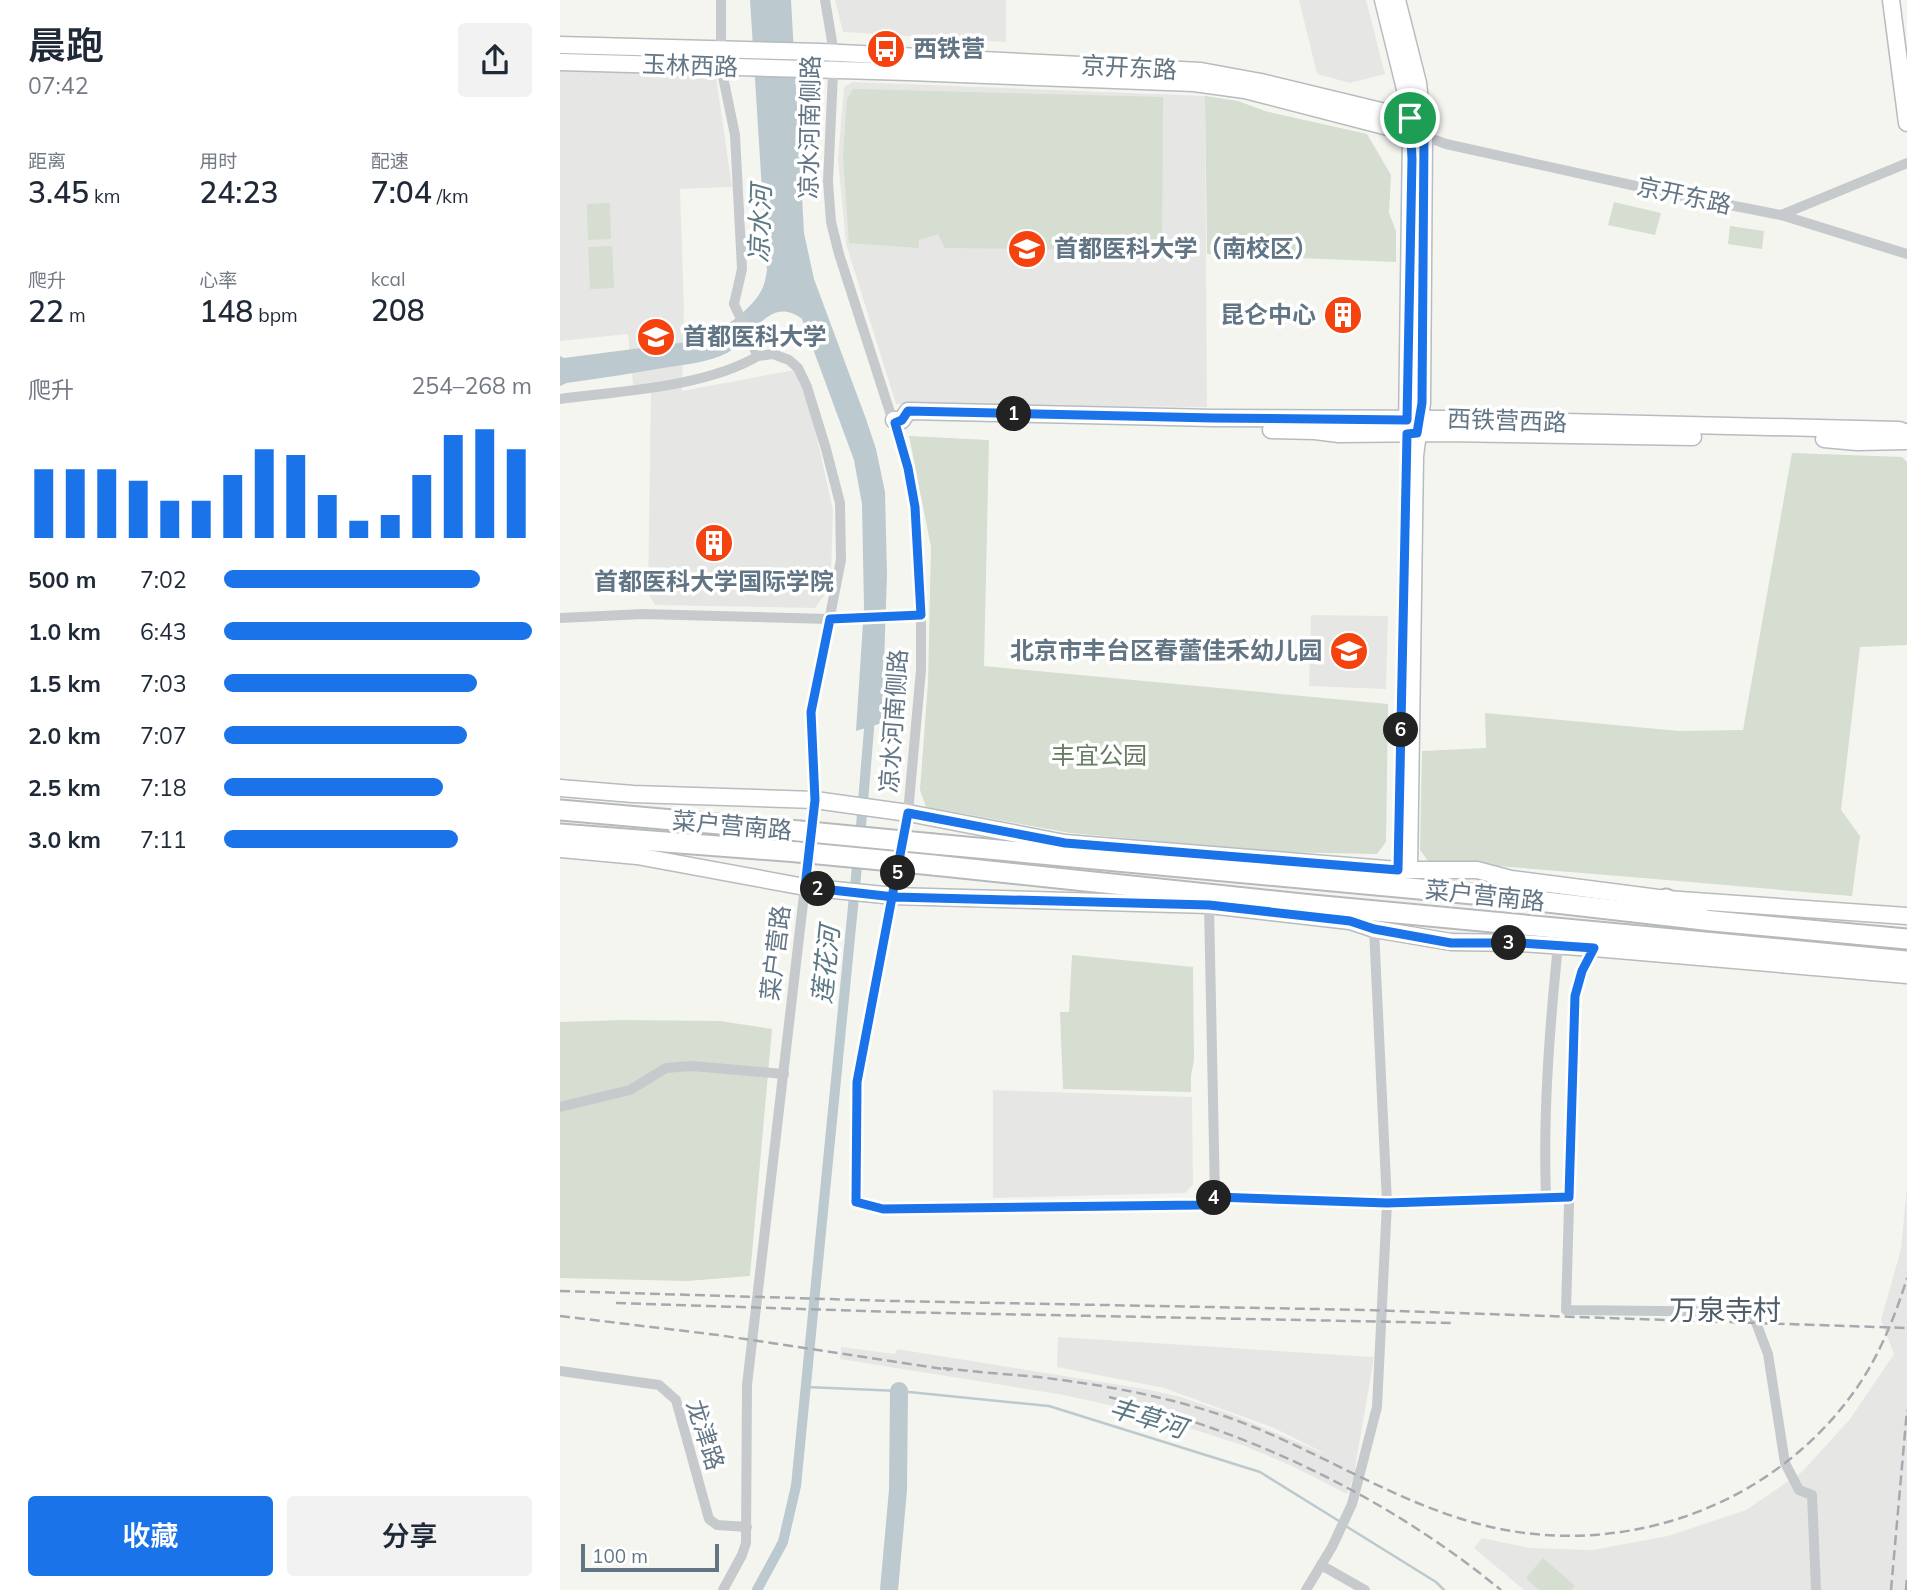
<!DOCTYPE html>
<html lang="zh">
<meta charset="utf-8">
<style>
:root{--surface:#fff;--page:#f2f2f3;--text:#1f2937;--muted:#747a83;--accent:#1a73e8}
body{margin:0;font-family:Mulish,"Noto Sans SC",sans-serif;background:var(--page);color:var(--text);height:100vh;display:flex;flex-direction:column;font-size:26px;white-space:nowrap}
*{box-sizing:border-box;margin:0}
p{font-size:23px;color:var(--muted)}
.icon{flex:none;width:38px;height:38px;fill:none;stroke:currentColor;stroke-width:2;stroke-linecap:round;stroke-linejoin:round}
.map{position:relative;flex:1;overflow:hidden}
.drawer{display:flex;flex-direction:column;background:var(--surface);width:560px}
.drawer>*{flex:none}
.scale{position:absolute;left:21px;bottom:18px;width:138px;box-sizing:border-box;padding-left:7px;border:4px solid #617585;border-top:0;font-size:19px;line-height:24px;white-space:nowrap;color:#617585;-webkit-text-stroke:5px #fff;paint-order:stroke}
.pin{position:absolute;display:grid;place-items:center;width:60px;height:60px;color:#fff;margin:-30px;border:4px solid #fff;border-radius:50%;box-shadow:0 2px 7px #0007}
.km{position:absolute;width:35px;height:35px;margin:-18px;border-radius:50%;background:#222;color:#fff;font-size:19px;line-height:35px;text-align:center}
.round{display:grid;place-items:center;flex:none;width:74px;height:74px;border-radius:7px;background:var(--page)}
.overview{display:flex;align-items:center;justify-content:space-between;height:119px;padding:0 28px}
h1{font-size:38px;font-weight:600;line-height:52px}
.figures{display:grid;grid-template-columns:repeat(3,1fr);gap:10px;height:119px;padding:7px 28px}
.figures div{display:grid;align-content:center}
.figures b{font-size:30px;font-weight:600}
.figures small{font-size:19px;font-weight:400}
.figures p{font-size:19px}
.chart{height:196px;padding:14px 28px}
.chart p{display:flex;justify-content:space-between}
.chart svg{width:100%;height:126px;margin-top:7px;stroke:var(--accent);stroke-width:6}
.button{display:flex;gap:14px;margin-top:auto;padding:14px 28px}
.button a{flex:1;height:80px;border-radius:7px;background:var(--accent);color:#fff;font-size:28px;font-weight:600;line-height:80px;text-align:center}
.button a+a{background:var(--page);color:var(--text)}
ul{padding:0 28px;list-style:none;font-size:23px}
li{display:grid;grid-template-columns:112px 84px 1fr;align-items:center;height:52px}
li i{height:18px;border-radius:9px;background:var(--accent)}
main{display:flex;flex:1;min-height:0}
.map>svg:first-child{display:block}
.built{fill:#e6e7e4}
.green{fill:#d6ddd1}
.water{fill:#bcc9ce}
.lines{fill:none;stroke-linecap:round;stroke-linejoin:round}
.stream{stroke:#bcc9ce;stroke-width:2.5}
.canal{stroke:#bcc9ce;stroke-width:10}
.river{stroke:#bcc9ce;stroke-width:18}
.secondary-casing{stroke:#b6bcc0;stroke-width:19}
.highway-casing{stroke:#b6babd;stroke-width:23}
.street{stroke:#c7cacd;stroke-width:10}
.secondary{stroke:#fff;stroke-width:16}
.highway{stroke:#fff;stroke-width:19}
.rail{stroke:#a4aab0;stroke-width:2.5;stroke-dasharray:10 5;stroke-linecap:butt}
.highway-bridge-casing{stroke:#b6babd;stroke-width:23;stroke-linecap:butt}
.street-bridge{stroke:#c7cacd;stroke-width:10}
.highway-bridge{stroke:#fff;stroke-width:19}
.route-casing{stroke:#fff;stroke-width:14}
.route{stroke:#1a73e8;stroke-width:9}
.labels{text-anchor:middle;stroke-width:7;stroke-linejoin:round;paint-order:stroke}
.poi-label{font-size:24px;font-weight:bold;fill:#617585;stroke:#fff;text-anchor:start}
.street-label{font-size:24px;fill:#617585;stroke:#fff}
.park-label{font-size:24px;fill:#667b60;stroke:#fff}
.water-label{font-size:26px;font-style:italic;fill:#5c7883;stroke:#fff}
.quarter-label{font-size:28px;fill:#4f5e69;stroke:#fff}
</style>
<main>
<section class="drawer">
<div class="overview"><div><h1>晨跑</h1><p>07:42</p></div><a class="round"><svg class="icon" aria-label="share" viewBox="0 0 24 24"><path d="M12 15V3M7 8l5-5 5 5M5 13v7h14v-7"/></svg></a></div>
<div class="figures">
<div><p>距离</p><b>3.45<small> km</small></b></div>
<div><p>用时</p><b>24:23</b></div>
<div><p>配速</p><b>7:04<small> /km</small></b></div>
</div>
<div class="figures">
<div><p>爬升</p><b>22<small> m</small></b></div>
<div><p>心率</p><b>148<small> bpm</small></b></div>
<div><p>kcal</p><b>208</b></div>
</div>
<div class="chart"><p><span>爬升</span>254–268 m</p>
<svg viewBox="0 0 160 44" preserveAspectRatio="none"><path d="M5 44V20M15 44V20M25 44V20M35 44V24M45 44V31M55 44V31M65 44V22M75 44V13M85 44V15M95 44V29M105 44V38M115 44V36M125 44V22M135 44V8M145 44V6M155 44V13"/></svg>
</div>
<ul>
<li><b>500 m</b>7:02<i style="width:83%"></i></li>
<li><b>1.0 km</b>6:43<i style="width:100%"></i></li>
<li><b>1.5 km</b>7:03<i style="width:82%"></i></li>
<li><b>2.0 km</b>7:07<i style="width:79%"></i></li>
<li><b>2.5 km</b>7:18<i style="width:71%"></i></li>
<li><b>3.0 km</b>7:11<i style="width:76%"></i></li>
</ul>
<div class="button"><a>收藏</a><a>分享</a></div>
</section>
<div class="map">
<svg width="1347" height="1590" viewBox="0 0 1347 1590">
<rect width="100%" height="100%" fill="#f5f5f0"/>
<!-- built -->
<g class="built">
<polygon points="275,0 446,0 446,42 283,32"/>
<polygon points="739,0 806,0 825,74 790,83 757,74"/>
<polygon points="0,69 156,77 172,187 120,189 124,308 122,391 234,370 251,411 273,510 271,574 268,590 255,608 95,605 88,594 91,385 73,385 68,334 0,341"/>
<polygon points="293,82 645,96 647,407 336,404 286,244 278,160 284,87"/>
<polygon points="751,615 828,616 826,689 749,686"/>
<polygon points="433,1090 632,1097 633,1185 625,1193 433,1198"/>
<polygon points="1347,1187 1347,1590 964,1590 914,1548 922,1538 969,1548 1032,1550 1108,1536 1186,1510 1242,1472 1290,1419 1334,1354 1321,1320 1341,1249"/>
<polygon points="498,1337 814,1357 795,1468 797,1470 787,1494 732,1466 685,1446 576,1411 504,1395 280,1359 281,1347 335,1354 337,1349 585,1389 621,1397 676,1416 770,1456 714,1428 604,1388 497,1367"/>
</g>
<!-- green -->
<g class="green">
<polygon points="293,89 603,97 602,250 385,248 378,234 359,240 359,248 289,243 283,156 287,99"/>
<polygon points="645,96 678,101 705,111 807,134 831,175 829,213 836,231 836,262 647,254"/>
<polygon points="1054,202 1101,213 1095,235 1048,225"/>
<polygon points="50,203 51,239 28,240 27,204"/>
<polygon points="1170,226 1204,231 1202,249 1168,244"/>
<polygon points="52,246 54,288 30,289 28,247"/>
<polygon points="349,436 429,440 424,666 828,704 826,842 817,854 714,852 510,833 366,807 360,790 368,682 371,547"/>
<path d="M1232 453 1342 457 1347 462V645L1300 647 1281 810 1300 836 1292 896C1151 884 1010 871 868 861L860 850 862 751 926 748 925 713 1119 731 1183 730Z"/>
<polygon points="512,955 633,967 634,1060 631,1076 631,1092 503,1089 500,1012 509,1012"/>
<polygon points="63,1020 160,1021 212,1029 190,1276 127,1281 0,1278 0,1022"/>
<polygon points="983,1558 1015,1586 1011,1590 979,1590 966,1578"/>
</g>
<!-- water -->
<path class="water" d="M190 0H231L244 233 254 279 306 419 316 449 325 492 327 574 322 723 296 731 304 607 302 504 294 460 242 319C209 294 193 339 167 353 150 362 128 364 109 367 75 373 41 378 7 383L0 386V356L4 358 135 341C157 333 194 310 203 287 205 282 206 276 207 270Z"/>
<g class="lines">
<!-- stream -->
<g class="stream">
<polyline points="246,1387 339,1391 489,1406 700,1472 779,1521"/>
<polyline points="784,1525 876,1582 884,1590"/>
</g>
<!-- canal -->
<g class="canal">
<polyline points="300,838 310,717"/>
<polyline points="197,1590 223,1542 236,1486 298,856"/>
</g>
<!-- river -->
<polyline class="river" points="329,1590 338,1490 339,1391"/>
<defs>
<g id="secondary">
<polyline points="823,0 845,89 851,134 847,430"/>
<polyline points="837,0 858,83 864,136 862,403 855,456 849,870"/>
<polyline points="1331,0 1347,123"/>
<polyline points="0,45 260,52 641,71 701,82 850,118 864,136"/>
<polyline points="0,62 349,72 634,83 685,90 859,135"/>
<polyline points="334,420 342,420 348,411 653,418 882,419 1339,430 1347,433"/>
<polyline points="711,430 755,431 779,434 883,433 1133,437"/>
<polyline points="1264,439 1297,442 1347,441"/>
<polyline points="0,788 73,794 255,800 348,813 505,843 838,870 917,870 951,879 1106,899 1347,916"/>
<polyline points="0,849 77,856 245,887 334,896 649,905 790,921 814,929 891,942 960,943 1034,948 1347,975"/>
</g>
<g id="highway">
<polyline points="0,810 239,831"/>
<polyline points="0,834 238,852"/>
<polyline points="374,844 924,895 1153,921 1347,939"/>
<polyline points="373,865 752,905 1347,961"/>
<polyline points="1106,899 1139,915"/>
</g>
</defs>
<!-- secondary casing -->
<use href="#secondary" class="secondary-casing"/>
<!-- highway casing -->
<use href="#highway" class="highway-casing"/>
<!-- street -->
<g class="street">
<polyline points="161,0 161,67 175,135 182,269 174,304"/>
<path d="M265 0 274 53 268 181 271 222 279 254 348 468 355 507 361 615V670L348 813 297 1082 296 1202 323 1209 640 1205 649 1203 655 1197 827 1203 986 1197C983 1116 989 1036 997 955"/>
<polyline points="864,136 886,144 1103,192 1221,215 1347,254"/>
<polyline points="1221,215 1347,163"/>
<path d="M0 399C60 391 146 387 198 356L195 350"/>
<polyline points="0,618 83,614 269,619 361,615"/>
<polyline points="649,905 655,1197"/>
<polyline points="1034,948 1022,971 1015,996 1006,1310 1192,1312 1208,1354 1225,1463 1239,1490 1252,1495 1256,1590"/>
<polyline points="0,1107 70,1090 106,1068 132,1066 224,1074"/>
<polyline points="0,1371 99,1385 116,1400 149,1519 157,1525 187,1527"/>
<polyline points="761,1565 805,1590"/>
<polyline points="163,1590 182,1555 186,1543 187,1385 255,800 251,712 281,560 280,503 266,449 247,387 238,368 229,360 213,354 198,356"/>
<polyline points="746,1590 772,1547 792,1504 817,1407 827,1203 814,929"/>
</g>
<!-- secondary -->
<use href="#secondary" class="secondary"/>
<!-- highway -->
<use href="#highway" class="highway"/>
<!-- rail -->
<g class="rail">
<polyline points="0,1291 334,1301 806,1310 1347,1328"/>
<polyline points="56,1303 335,1312 892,1323"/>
<polyline points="0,1316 158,1335 390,1370"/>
<path d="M383 1368C414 1372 446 1374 478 1377 538 1384 600 1395 658 1414 747 1443 825 1498 915 1523 1056 1562 1211 1510 1296 1389 1319 1356 1335 1317 1347 1278"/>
<path d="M549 1397C693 1433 826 1496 941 1590"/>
<polyline points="1331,1590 1347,1410"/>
<polyline points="1346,1590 1347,1577"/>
</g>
<defs>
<g id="highway-bridge">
<polyline points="239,831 374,844"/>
<polyline points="238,852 373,865"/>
</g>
</defs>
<!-- highway-bridge casing -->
<use href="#highway-bridge" class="highway-bridge-casing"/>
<!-- street-bridge -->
<polyline class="street-bridge" points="174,304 195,350"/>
<!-- highway-bridge -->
<use href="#highway-bridge" class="highway-bridge"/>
</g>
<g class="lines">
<defs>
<polyline id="route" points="850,118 852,159 847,420 653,418 348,411 342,420 335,423 348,468 355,507 361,615 270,619 251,712 255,800 245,887 334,897 649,905 790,921 814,929 891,943 960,943 1034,948 1022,971 1015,996 1009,1197 827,1203 656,1197 649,1203 640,1205 323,1209 296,1202 297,1082 348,813 505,843 838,870 847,434 857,433 862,403 864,136 850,118"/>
</defs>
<!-- route casing -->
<use href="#route" class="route-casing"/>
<!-- route -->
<use href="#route" class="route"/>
</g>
<!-- icons -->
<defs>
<symbol id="bus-disc" viewBox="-11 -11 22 22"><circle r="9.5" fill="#f54310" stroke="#fff"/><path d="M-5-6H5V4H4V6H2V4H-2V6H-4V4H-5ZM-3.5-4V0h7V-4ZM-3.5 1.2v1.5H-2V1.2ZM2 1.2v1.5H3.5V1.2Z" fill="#fff"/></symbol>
<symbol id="university-disc" viewBox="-11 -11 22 22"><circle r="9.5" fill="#f54310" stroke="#fff"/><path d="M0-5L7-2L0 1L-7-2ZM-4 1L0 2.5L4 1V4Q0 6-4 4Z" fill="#fff"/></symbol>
<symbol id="building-disc" viewBox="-11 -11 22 22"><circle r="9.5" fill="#f54310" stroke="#fff"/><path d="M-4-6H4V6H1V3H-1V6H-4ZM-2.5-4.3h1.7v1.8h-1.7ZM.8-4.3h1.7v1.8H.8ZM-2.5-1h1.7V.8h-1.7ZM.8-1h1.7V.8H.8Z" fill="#fff"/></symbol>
<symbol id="school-disc" viewBox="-11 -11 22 22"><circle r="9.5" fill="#f54310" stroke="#fff"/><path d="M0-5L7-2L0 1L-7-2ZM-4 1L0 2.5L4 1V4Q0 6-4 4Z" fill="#fff"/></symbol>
</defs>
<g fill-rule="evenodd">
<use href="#bus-disc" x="304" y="27" width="44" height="44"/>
<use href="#university-disc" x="445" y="227" width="44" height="44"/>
<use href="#building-disc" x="761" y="293" width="44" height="44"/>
<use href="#university-disc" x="74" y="315" width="44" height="44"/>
<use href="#building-disc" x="132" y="521" width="44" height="44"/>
<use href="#school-disc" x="767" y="629" width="44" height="44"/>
</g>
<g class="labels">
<!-- poi labels -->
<g class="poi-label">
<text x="353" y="57">西铁营</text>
<text x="494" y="257">首都医科大学（南校区）</text>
<text x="756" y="323" text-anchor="end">昆仑中心</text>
<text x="123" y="345">首都医科大学</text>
<text x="154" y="590" text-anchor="middle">首都医科大学国际学院</text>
<text x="762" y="659" text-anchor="end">北京市丰台区春蕾佳禾幼儿园</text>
</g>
<!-- street labels -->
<g class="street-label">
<text transform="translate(130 66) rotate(2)" y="8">玉林西路</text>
<text transform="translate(569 68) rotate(3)" y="8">京开东路</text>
<text transform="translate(250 127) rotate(-89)" y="8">凉水河南侧路</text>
<text transform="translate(1124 196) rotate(12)" y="8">京开东路</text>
<text transform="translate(947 421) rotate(2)" y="8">西铁营西路</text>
<text transform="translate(334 721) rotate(-86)" y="8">凉水河南侧路</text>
<text transform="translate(172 826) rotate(5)" y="8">菜户营南路</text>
<text transform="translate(925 896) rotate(6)" y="8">菜户营南路</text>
<text transform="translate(216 953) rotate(-83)" y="8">菜户营路</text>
<text transform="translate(145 1435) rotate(72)" y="8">龙津路</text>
</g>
<!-- park labels -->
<g class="park-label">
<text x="539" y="764">丰宜公园</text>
</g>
<!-- water labels -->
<g class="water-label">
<text transform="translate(200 224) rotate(-88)" y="9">凉水河</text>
<text transform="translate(266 965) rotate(-84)" y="9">莲花河</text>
<text transform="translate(588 1418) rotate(17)" y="9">丰草河</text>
</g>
<!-- quarter labels -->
<g class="quarter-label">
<text x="1165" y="1320">万泉寺村</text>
</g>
</g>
</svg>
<div class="scale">100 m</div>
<div class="pin" style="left:850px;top:118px;background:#1e9e55"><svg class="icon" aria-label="arrive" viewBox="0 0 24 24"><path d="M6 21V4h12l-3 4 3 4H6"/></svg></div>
<b class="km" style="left:454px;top:414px">1</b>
<b class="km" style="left:258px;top:889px">2</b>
<b class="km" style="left:949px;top:943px">3</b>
<b class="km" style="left:654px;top:1198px">4</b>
<b class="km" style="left:338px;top:873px">5</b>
<b class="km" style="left:841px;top:730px">6</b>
</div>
</main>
